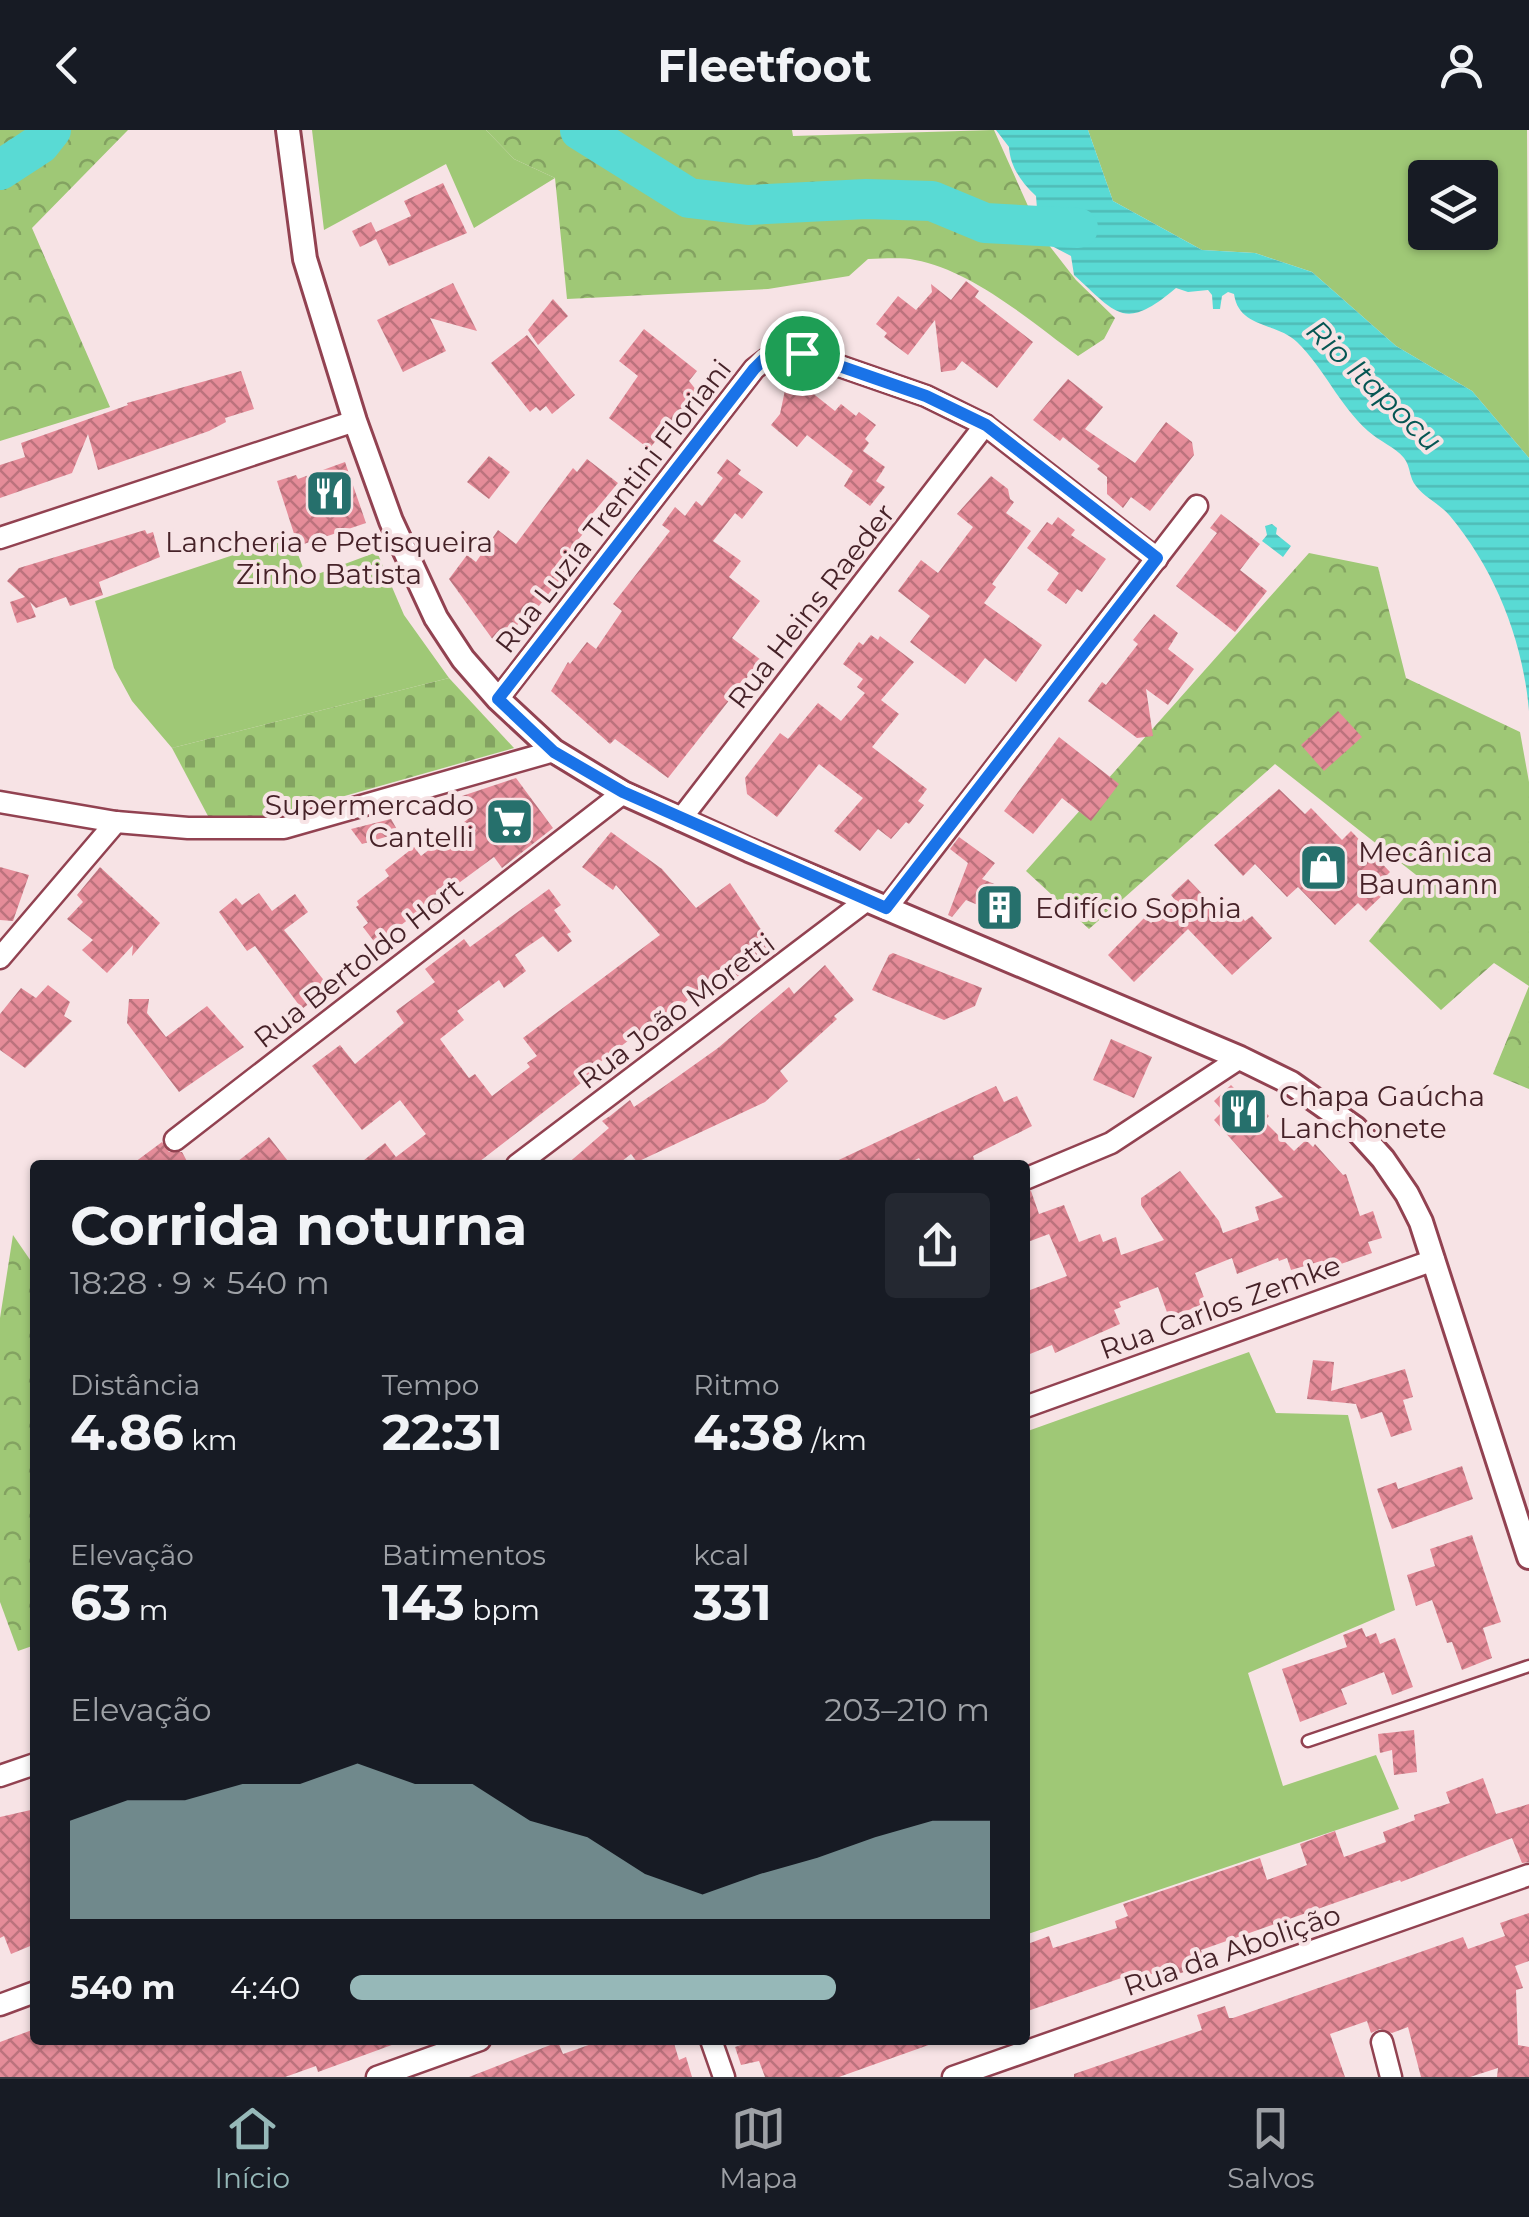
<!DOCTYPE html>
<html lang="pt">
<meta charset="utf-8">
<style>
:root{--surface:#171b24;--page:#242831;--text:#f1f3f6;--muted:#9ea1a6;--line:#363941;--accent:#96b8b8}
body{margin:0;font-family:Montserrat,sans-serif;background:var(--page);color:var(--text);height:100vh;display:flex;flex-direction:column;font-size:38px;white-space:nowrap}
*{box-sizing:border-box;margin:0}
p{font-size:32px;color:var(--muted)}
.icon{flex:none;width:55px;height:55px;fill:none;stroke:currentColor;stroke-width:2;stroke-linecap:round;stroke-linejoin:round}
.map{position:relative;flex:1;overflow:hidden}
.details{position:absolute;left:30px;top:1030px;width:1000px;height:885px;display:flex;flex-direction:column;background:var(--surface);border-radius:10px;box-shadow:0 2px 8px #0004}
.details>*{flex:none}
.fabs{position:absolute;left:1408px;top:30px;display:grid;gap:20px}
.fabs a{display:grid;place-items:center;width:90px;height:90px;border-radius:10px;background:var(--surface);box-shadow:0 2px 8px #0004;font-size:50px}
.pin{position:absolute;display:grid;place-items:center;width:85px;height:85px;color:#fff;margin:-42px;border:5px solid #fff;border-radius:50%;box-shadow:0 2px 10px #0007}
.round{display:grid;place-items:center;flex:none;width:105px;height:105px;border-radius:10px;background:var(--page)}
.summary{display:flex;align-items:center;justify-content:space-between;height:170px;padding:0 40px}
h1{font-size:55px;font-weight:700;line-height:75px}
.stats{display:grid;grid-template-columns:repeat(3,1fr);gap:15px;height:170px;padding:10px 40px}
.stats div{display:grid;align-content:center}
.stats b{font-size:50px;font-weight:700}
.stats small{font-size:28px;font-weight:400}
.stats p{font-size:28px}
.chart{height:280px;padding:20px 40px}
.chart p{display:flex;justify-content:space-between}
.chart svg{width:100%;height:180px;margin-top:10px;fill:var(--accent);opacity:.7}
ul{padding:0 40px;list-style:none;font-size:32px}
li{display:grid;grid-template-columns:160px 120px 1fr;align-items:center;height:75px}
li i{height:25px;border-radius:12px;background:var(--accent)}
header{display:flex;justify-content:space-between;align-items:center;height:130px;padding:0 40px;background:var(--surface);font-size:45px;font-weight:700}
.dock{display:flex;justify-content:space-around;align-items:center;height:140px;border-top:2px solid var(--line);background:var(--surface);font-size:28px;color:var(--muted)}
.dock a{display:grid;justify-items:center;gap:5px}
.dock .on{color:var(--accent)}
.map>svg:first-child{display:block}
.grass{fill:#9fc876;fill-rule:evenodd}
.forest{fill:url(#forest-crowns)}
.cemetery{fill:url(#cemetery-stones)}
.water{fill:url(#water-rules)}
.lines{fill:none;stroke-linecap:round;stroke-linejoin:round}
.river{stroke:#59dad4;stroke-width:40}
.building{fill:url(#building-cross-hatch)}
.service-casing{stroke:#924251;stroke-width:15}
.minor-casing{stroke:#924251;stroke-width:25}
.tertiary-casing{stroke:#924251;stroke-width:28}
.service{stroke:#fff;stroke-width:10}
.minor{stroke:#fff;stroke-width:20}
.tertiary{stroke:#fff;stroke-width:22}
.route-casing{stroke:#fff;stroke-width:20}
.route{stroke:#1a73e8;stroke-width:12}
.labels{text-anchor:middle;stroke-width:8;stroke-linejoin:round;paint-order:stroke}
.street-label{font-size:28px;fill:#462228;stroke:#f7e3e5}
.poi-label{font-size:28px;fill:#462228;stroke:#f7e3e5;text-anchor:start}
.water-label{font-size:30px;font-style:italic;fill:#065653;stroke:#f7e3e5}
</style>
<header><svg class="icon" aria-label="back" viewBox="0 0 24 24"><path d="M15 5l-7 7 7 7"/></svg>Fleetfoot<svg class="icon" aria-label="person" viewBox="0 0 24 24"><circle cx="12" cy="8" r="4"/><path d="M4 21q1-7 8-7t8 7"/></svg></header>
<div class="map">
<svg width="1529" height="1947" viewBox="0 0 1529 1947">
<defs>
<pattern id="forest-crowns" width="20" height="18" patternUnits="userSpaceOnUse" patternTransform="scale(2.5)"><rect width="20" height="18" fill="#9fc876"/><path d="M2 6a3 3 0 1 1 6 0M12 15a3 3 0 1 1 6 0" fill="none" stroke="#83a261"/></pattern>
<pattern id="cemetery-stones" width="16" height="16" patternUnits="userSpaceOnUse" patternTransform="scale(2.5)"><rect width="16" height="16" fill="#9fc876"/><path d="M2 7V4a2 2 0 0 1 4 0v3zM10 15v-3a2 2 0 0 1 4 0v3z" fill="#83a261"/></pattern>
<pattern id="water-rules" width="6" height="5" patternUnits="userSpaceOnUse" patternTransform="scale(2.5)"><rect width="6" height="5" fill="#59dad4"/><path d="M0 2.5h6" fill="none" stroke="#4fbbb6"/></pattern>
<pattern id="building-cross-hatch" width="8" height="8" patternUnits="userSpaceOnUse" patternTransform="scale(2.5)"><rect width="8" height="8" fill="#e58c99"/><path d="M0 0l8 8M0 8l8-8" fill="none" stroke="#bb727d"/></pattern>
</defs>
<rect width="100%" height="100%" fill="#f7e3e5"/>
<!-- grass -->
<g class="grass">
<polygon points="312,0 486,0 514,29 555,48 474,98 446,34 324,100"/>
<path d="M1088 0H1527L1529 328 1472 261 1396 216 1312 142 1255 123 1202 120 1113 71ZM1425 48H1480V102H1425Z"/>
<polygon points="291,406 307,448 377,422 404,485 449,548 172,618 132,571 114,538 95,471"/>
<polygon points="1249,1222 1276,1283 1348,1285 1395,1480 1248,1543 1283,1656 1376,1625 1399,1679 1025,1805 1025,1302"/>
</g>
<!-- forest -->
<g class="forest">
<polygon points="0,0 128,0 32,98 110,277 0,311"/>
<path d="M486 0H792L793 6 994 0 1041 105 1076 150 1115 188 1104 209 1078 226C1033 193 972 140 915 130 900 127 883 129 868 129L849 146 768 159 567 169 555 48 514 29Z"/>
<polygon points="1309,423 1378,437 1406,548 1520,602 1529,652 1529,959 1493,944 1529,856 1494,833 1441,880 1369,811 1420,748 1275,634 1089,799 1026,741"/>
<polygon points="13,1105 35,1137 35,1515 18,1521 0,1472 0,1188"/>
</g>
<!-- cemetery -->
<polygon class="cemetery" points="449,548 514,618 274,686 208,686 172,618"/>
<!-- water -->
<g class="water">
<path d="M996 0H1088L1113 71 1202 120 1255 123 1312 142 1396 216 1472 261 1529 328V581C1523 510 1495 440 1450 386 1440 374 1425 368 1416 356 1409 348 1411 337 1404 328 1395 317 1379 311 1368 301 1339 275 1324 238 1297 212 1277 192 1239 199 1234 164L1228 162 1222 166 1220 179H1213L1212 165 1208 160 1188 162 1176 158C1124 202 1117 184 1074 145L1071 126 1048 114 1038 91 1036 66C1021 52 1010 36 1009 17Z"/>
<polygon points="1272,394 1277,398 1276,404 1291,416 1283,427 1262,411 1267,405 1265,396"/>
</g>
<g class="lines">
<!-- river -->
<g class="river">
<polyline points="580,0 689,68 748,75 866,69 932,71 985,93 1078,98"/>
<polyline points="0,40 40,14 51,0"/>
</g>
</g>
<!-- building -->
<g class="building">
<polygon points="443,53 467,103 389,136 376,109 360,117 352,101 371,92 376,102 411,86 404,71"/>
<polygon points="966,151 979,161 975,167 1033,212 997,258 962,231 955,240 941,242 935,190 908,225 884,207 887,203 876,194 898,166 916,180 932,162 931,154 951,170"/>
<polygon points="453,153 477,201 430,188 446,221 403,242 377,190"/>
<polygon points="553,169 568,186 538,215 528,200"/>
<polygon points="644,199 697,241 689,251 697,261 649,319 609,288 638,246 619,231"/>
<polygon points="527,205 575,265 552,284 546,276 540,281 536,277 530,282 491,233"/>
<polygon points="241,241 254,279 225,288 226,292 209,301 98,340 88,304 72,343 0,368 0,335 25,327 21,313 128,275 127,273"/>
<polygon points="1068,249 1103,277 1085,299 1135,333 1166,292 1192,312 1194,325 1150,381 1131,367 1123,378 1107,364 1107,347 1097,339 1100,336 1063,307 1060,311 1033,290"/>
<polygon points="806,258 835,281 841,274 856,286 859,282 876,295 865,309 869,313 863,321 885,337 876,351 885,357 870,376 844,356 853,341 807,305 797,317 771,295 780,284 785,260"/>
<polygon points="489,326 510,342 489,369 467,352"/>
<polygon points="587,329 618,353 582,396 587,399 563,428 572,434 524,495 520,491 516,497 512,494 496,514 449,449 467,425 476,432 498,400 516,414 573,338 577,342"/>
<polygon points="727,329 741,340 738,344 763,362 742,389 735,383 713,411 741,431 729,447 760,471 732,508 761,530 668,648 615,609 610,614 551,561 568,532 570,534 587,512 596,519 622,481 613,474 670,401 662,395 675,377 685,386 696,371 702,376 723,348 717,343"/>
<polygon points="345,332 366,393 298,416 277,351 296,345 298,349"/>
<polygon points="991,346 1008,359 1010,369 1014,372 1006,383 1031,401 992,454 996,457 984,473 1042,515 1016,552 985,528 965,554 910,512 930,486 898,461 921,430 938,443 973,397 957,384"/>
<polygon points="1221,384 1260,414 1240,440 1267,461 1235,502 1176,456 1217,403 1210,398"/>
<polygon points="1058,387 1075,400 1071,405 1106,429 1082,462 1077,459 1066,474 1047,460 1059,443 1027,418 1047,392 1052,395"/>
<polygon points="145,400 147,404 153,402 160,427 99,452 103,465 70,476 66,467 36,478 30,472 36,487 17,493 10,472 25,467 7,451 19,438"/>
<polygon points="1154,484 1178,503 1168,519 1194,539 1168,575 1146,559 1153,606 1137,608 1088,571 1102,552 1106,555 1138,514 1133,510"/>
<polygon points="871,505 878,510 880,506 914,532 881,570 899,584 872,617 927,659 918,671 924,675 909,694 906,692 891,709 878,699 860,721 834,701 863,668 819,634 777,687 747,664 745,648 780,603 788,609 818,573 841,591 865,563 857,557 863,549 843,534 859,512 863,515"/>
<polygon points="1338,581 1362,607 1324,641 1301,615"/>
<polygon points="1059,607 1119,654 1091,691 1062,668 1033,704 1004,681"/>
<polygon points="516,648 553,698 502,738 494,727 448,761 450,763 433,776 430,773 376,814 363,797 368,793 356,777 359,775 357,771 389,746 385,740 414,717 421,726 473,685 462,666"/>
<polygon points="1279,659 1305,684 1311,678 1342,710 1351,701 1390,742 1382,750 1389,759 1366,781 1358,773 1335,795 1298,757 1287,767 1255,734 1243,746 1214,715"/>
<polygon points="391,689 399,703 362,714 351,699"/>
<polygon points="611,702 662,739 696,778 730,753 774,819 733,850 723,836 668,889 644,906 642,904 635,911 633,907 591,939 594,943 475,1035 358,1035 385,1013 396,1027 426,1004 400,970 362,1000 312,936 340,915 355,934 404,893 396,881 435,852 425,839 464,809 470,817 549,759 561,775 554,780 571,802 567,804 572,811 558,822 543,806 515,825 526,841 504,858 499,850 457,881 464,890 440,909 469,948 475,944 492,966 530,937 527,933 537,926 523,908 660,805 616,755 613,760 582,737"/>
<polygon points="959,707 995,733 982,749 1022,765 1011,789 966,770 952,787 948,785 968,733 950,719"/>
<polygon points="0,737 29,745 13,791 0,790"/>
<polygon points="100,737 160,793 132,826 133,815 107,843 82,820 93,810 67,789 83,772 77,765"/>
<polygon points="1188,749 1213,775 1222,767 1245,791 1252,786 1272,808 1232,845 1188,799 1134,852 1108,825 1145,787 1151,793 1175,770 1171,765"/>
<polygon points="259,763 272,781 295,764 308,782 284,800 330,858 302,879 255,816 247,821 219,782 236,768 242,775"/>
<polygon points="893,823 982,858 975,876 944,890 872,860 889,825"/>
<polygon points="825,835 854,870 834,886 837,889 780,941 788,951 765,972 637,1032 631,1024 617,1035 566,1035 609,998 602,991 610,986 630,970 634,977 666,955 718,918 789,857 794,864"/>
<polygon points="48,855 70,872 64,886 72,891 25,938 0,920 0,884 21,858 36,868"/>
<polygon points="129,869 149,869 147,883 166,907 207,876 244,917 179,962 127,893"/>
<polygon points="1111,909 1152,927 1134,968 1093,950"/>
<polygon points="1231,955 1240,964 1245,961 1269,986 1264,991 1294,1021 1306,1010 1313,1017 1315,1014 1343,1045 1346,1044 1360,1086 1373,1081 1382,1108 1368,1112 1372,1123 1321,1141 1318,1132 1291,1140 1287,1128 1279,1131 1278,1128 1237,1144 1232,1128 1195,1143 1206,1173 1169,1188 1158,1157 1119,1172 1121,1177 1114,1180 1120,1194 1055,1223 1052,1215 1025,1226 1025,1162 1067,1146 1049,1104 1025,1113 1025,1063 1031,1061 1039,1084 1064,1075 1079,1112 1100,1104 1103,1112 1116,1107 1121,1125 1164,1110 1141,1075 1141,1068 1180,1041 1219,1091 1223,1103 1259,1090 1255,1077 1283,1067 1214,990 1223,981 1214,971"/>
<polygon points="996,956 1004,972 1017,966 1032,996 973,1026 976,1035 923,1035 919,1028 905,1035 828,1035"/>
<polygon points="269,1007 291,1035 233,1035"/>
<polygon points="162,1012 169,1022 182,1022 189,1035 131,1035"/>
<polygon points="1313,1230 1334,1232 1331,1261 1405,1239 1413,1267 1403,1270 1412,1300 1391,1307 1382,1282 1361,1289 1356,1274 1307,1269"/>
<polygon points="1462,1336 1473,1369 1392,1399 1377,1359 1396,1352 1398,1359"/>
<polygon points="1472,1405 1501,1492 1483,1498 1492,1528 1462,1540 1452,1512 1447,1513 1432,1470 1416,1476 1407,1445 1435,1436 1430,1419"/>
<polygon points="1362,1498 1366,1507 1376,1503 1380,1514 1395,1508 1413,1557 1392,1565 1384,1542 1341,1559 1347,1574 1300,1592 1282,1539 1347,1517 1343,1505"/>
<polygon points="1414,1600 1417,1642 1394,1645 1392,1620 1380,1623 1378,1604"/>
<polygon points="1483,1648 1496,1684 1529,1674 1529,1732 1522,1733 1512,1708 1401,1752 1400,1750 1201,1820 1203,1826 1193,1831 1184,1842 1162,1849 1159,1841 1143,1847 1141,1841 1025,1882 1025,1834 1030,1833 1025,1815 1049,1806 1053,1818 1117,1798 1115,1791 1128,1786 1123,1774 1260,1728 1267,1750 1307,1735 1300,1714 1335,1701 1344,1727 1386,1712 1383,1702 1415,1690 1414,1685 1450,1673 1446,1662"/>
<polygon points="35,1679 35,1814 11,1824 4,1806 0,1808 0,1687"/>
<polygon points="1529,1783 1529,1831 1515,1836 1523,1858 1516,1860 1518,1915 1529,1917 1529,1947 1497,1947 1498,1938 1470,1947 1421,1947 1408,1897 1392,1903 1380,1899 1371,1903 1367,1891 1330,1904 1345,1947 1074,1947 1074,1944 1202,1900 1197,1885 1225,1876 1229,1888 1233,1888 1463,1807 1468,1819 1505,1806 1500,1793"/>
<polygon points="32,1900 35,1910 400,1912 318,1942 316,1936 285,1947 0,1947 0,1912"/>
<polygon points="603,1910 673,1910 679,1930 686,1927 692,1947 469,1947 558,1912 563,1924"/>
<polygon points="756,1910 936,1910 937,1912 839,1947 765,1947 759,1931 741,1935 735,1917"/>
</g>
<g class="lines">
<defs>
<polyline id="service" points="1308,1611 1529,1536"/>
<g id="minor">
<polyline points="0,408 355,291"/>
<polyline points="498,569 754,239 776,222 802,223 926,266 985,295 1157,429"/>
<polyline points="0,672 116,692 188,698 284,698 554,621"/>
<polyline points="680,690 985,295"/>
<polyline points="886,779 1197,376"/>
<polyline points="0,828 116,692"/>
<polyline points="175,1010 623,663"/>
<polyline points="517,1035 867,770"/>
<polyline points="1025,1049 1111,1013 1240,928"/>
<polyline points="1025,1277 1434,1130"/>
<polyline points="0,1646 35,1634"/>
<polyline points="0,1875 35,1862"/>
<polyline points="711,1910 724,1947"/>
<polyline points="1382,1912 1391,1947"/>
<polyline points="377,1947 480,1910"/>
<polyline points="953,1947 1529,1745"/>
</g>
<polyline id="tertiary" points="288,0 305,129 355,291 391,391 436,488 463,529 498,569 554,621 623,663 749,720 1240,928 1291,953 1355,998 1383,1029 1407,1064 1421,1092 1529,1427"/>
</defs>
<!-- service casing -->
<use href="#service" class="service-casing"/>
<!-- minor casing -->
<use href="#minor" class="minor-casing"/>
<!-- tertiary casing -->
<use href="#tertiary" class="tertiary-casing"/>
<!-- service -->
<use href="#service" class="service"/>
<!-- minor -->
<use href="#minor" class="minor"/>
<!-- tertiary -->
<use href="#tertiary" class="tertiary"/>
</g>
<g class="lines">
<defs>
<polygon id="route" points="786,221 802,223 926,266 986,295 1157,428 886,778 623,662 554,622 498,569 754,239 764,229"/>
</defs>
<!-- route casing -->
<use href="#route" class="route-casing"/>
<!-- route -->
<use href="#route" class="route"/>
</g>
<!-- icons -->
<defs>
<symbol id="restaurant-square" viewBox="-11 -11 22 22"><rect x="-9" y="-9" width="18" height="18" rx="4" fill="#26706c" stroke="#f7e3e5"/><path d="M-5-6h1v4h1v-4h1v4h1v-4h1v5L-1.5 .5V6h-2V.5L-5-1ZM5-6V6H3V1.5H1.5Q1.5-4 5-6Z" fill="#fff"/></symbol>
<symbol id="supermarket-square" viewBox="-11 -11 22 22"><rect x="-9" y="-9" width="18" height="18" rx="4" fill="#26706c" stroke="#f7e3e5"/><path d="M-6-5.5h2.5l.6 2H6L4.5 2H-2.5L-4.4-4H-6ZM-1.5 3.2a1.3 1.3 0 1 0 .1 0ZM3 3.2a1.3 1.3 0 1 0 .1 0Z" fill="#fff"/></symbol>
<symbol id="shop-square" viewBox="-11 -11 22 22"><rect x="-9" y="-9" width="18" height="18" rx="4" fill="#26706c" stroke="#f7e3e5"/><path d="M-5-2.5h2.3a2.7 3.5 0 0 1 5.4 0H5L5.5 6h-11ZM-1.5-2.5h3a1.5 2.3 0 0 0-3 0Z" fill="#fff"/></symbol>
<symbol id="building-square" viewBox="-11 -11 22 22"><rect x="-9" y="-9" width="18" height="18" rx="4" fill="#26706c" stroke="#f7e3e5"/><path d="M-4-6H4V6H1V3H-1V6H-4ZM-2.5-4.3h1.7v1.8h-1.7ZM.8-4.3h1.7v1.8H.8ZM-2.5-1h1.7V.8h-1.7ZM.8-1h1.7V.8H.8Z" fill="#fff"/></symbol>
</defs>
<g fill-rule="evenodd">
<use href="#restaurant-square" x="302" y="336" width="55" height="55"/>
<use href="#supermarket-square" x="482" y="664" width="55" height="55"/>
<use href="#shop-square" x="1296" y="710" width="55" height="55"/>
<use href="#building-square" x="972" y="750" width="55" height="55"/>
<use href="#restaurant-square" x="1216" y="954" width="55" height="55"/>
</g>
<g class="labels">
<!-- street labels -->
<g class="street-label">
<text transform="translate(613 376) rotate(-52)" y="10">Rua Luzia Trentini Floriani</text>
<text transform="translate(811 476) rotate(-52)" y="10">Rua Heins Raeder</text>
<text transform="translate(358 833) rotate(-38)" y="10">Rua Bertoldo Hort</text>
<text transform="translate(676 881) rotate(-37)" y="10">Rua João Moretti</text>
<text transform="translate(1220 1177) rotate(-20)" y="10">Rua Carlos Zemke</text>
<text transform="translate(1232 1820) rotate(-19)" y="10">Rua da Abolição</text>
</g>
<!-- poi labels -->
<g class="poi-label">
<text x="329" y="422" text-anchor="middle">Lancheria e Petisqueira<tspan x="329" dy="32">Zinho Batista</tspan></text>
<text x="474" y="685" text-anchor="end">Supermercado<tspan x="474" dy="32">Cantelli</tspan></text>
<text x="1358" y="732">Mecânica<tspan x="1358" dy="32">Baumann</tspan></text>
<text x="1035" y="788">Edifício Sophia</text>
<text x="1279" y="976">Chapa Gaúcha<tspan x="1279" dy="32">Lanchonete</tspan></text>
</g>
<!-- water labels -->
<g class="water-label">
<text transform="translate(1374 256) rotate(44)" y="10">Rio Itapocu</text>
</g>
</g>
</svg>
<div class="fabs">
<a><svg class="icon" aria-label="layers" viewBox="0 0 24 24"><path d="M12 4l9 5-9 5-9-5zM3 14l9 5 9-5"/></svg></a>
</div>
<div class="pin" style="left:802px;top:223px;background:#1e9e55"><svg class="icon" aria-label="arrive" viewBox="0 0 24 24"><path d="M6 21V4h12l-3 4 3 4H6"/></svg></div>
<section class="details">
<div class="summary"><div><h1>Corrida noturna</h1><p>18:28 · 9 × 540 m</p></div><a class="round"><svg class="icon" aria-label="share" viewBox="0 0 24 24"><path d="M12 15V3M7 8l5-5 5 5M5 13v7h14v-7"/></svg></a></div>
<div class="stats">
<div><p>Distância</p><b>4.86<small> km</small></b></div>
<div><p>Tempo</p><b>22:31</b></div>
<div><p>Ritmo</p><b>4:38<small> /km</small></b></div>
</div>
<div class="stats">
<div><p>Elevação</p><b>63<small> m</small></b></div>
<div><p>Batimentos</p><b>143<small> bpm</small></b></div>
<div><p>kcal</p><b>331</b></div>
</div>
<div class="chart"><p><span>Elevação</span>203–210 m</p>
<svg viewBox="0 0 160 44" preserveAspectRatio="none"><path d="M0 44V20L10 15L20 15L30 11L40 11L50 6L60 11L70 11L80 20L90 24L100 33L110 38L120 33L130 29L140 24L150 20L160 20V44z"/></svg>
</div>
<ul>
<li><b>540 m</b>4:40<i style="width:76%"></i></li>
</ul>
</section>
</div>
<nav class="dock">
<a class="on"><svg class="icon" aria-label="home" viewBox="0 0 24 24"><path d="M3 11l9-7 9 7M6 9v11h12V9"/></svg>Início</a>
<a><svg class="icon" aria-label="map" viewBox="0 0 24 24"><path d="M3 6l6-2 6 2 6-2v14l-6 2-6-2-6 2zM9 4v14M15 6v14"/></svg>Mapa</a>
<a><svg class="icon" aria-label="saved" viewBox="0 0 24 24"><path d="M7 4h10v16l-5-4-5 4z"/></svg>Salvos</a>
</nav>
